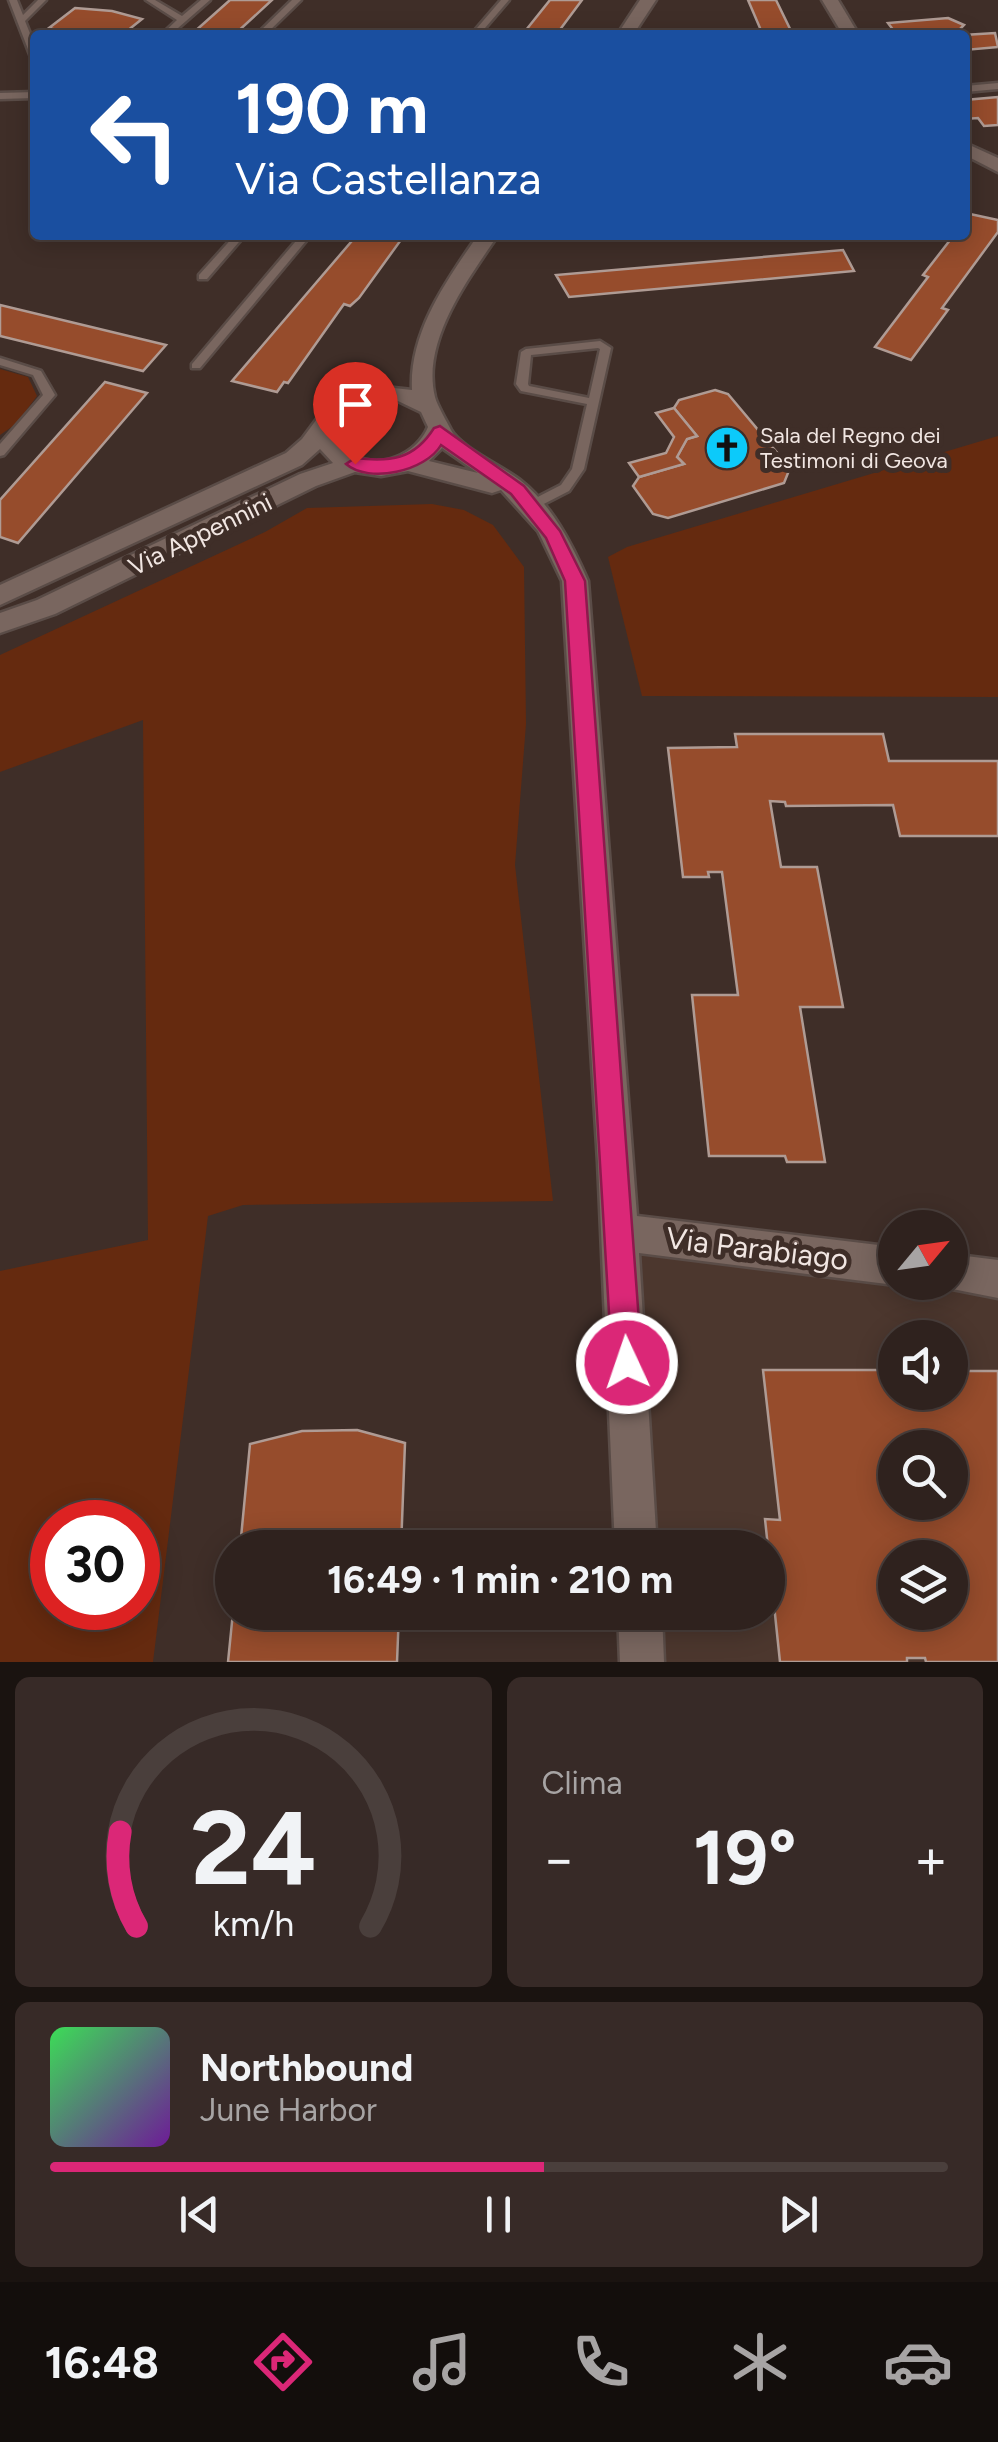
<!DOCTYPE html>
<html lang="it">
<head>
<meta charset="utf-8">
<style>
	body { margin:0; font-family:Figtree,sans-serif; background:#372a27; color:#f1f3f6; height:100vh; display:flex; flex-direction:column; font-size:38px; white-space:nowrap }
	* { box-sizing:border-box; margin:0 }
	p { font-size:32px; color:#a7a4a4 }
	.icon { flex:none; width:55px; height:55px; fill:none; stroke:currentColor; stroke-width:2; stroke-linecap:round; stroke-linejoin:round }
	.map { position:relative; height:1662px; overflow:hidden }
	.drawer { display:flex; flex-direction:column; gap:15px; padding:15px; background:#1a1310; flex:1 }
	.drawer>* { flex:none }
	.banner { position:absolute; left:30px; top:30px; width:940px; height:210px; border-radius:10px; box-shadow:0 5px 25px #0003,0 0 0 2px #4a3f3c; background:#1a4fa0; color:#fff; overflow:hidden }
	.needle { width:65px; rotate:61deg }
	.fabs { position:absolute; left:878px; top:1210px; display:grid; gap:20px }
	.fabs a { display:grid; place-items:center; width:90px; height:90px; border-radius:50%; background:#2f221e; box-shadow:0 5px 25px #0003,0 0 0 2px #4a3f3c; font-size:50px }
	.speed { position:absolute; left:30px; top:1500px; display:flex; gap:20px; font-size:50px; font-weight:700; text-align:center }
	.speed>* { display:grid; place-content:center; width:130px; height:130px; border-radius:50%; background:#2f221e; box-shadow:0 5px 25px #0003,0 0 0 2px #4a3f3c; line-height:1 }
	.speed .limit { border:15px solid #d22; background:#fff; color:#111 }
	.pin { position:absolute; display:grid; place-items:center; width:85px; height:85px; color:#fff; margin:-102px -42px; border-radius:50% 50% 50% 0; rotate:-45deg; box-shadow:0 0 10px #0007 }
	.pin .icon { rotate:45deg }
	.me { position:absolute; width:110px; margin:-55px; rotate:357deg; stroke-linejoin:round; filter:drop-shadow(0 0 8px #0008) }
	.turn { display:flex; align-items:center; gap:35px; height:210px; padding:0 40px; font-size:45px }
	.turn .icon { width:130px; height:130px; stroke-width:2.5 }
	.turn b { display:block; font-size:70px; line-height:85px }
	.big { font-size:75px; font-weight:700; line-height:1.1 }
	.drawer .widget { flex:1; display:flex; flex-direction:column; justify-content:center; gap:15px; min-width:0; padding:0 35px; border-radius:15px; background:#372a27 }
	.drawer .dial { align-items:center; gap:0 }
	.dial svg { height:260px; overflow:visible; fill:none; stroke:#4a3f3c; stroke-width:7; stroke-linecap:round; text-anchor:middle }
	.dial text { fill:#f1f3f6; stroke:none }
	.song { display:flex; align-items:center; gap:30px }
	.cover { width:120px; height:120px; border-radius:15px; background:linear-gradient(135deg,hsl(130 70% 55%),hsl(280 70% 35%)) }
	.played { height:10px; border-radius:5px; background:linear-gradient(90deg,#db2777 55%,#4a3f3c 55%) }
	.keys { display:flex; justify-content:space-around; direction:ltr }
	.heat { display:flex; justify-content:space-between; align-items:center; font-size:55px; direction:ltr }
	.drawer .tiles { flex:1; display:grid; gap:15px; grid-template-columns:1fr 1fr }
	.widget:last-child { grid-column:span 2 }
	.trip { position:absolute; left:215px; top:1530px; width:570px; height:100px; border-radius:50px; background:#2f221e; box-shadow:0 5px 25px #0003,0 0 0 2px #4a3f3c; font-weight:700; line-height:100px; text-align:center }
	.tabs { display:flex; height:160px; justify-content:space-around; align-items:center; background:#130e0c; color:#a7a4a4 }
	.tabs .icon { width:70px; height:70px }
	.tabs .on { color:#db2777 }
	.tabs b { font-size:45px; color:#f1f3f6 }
	.map>svg:first-child { display:block }
	.built { fill:#4c372e; fill-rule:evenodd }
	.green { fill:#652a0f; fill-rule:evenodd }
	.building { fill:#964c2c; stroke:#af9b94; stroke-width:2.5; fill-rule:evenodd }
	.lines { fill:none; stroke-linecap:round; stroke-linejoin:round }
	.lane-casing { stroke:#5a4c47; stroke-width:5 }
	.street-casing { stroke:#5a4c47; stroke-width:5 }
	.lane { fill:#79665f; fill-rule:evenodd }
	.street { fill:#79665f; fill-rule:evenodd }
	.route { fill:#db2777; stroke:#8e194d; stroke-width:2.5 }
	.labels { text-anchor:middle; stroke-width:10; stroke-linejoin:round; paint-order:stroke }
	.far-poi-label { font-size:22px; fill:#f1e6e2; stroke:#3f2e28; text-anchor:start }
	.street-label { font-size:25px; fill:#f1e6e2; stroke:#3f2e28 }
	.near-street-label { font-size:30px; fill:#f1e6e2; stroke:#3f2e28 }
</style>
</head>
<body>
<div class="map">
<svg width="998" height="1662" viewBox="0 0 998 1662">
	<rect width="100%" height="100%" fill="#3f2e28"/>
	<!-- built -->
	<path class="built" d="M634 1216 895 1282H950L998 1262V1662H658L656 1613 768 1612V1548L652 1547ZM895 1338H950V1392H895ZM895 1448H950V1502H895ZM895 1558H950V1612H895Z"/>
	<!-- green -->
	<g class="green">
		<polygon points="0,369 28,377 37,396 16,424 0,435"/>
		<polygon points="998,436 998,697 642,696 608,557 627,547"/>
		<path d="M432 504 464 510 493 525 524 567 526 724 515 865 553 1201 243 1205 208 1216 153 1662H0V1271L148 1240 143 720 0 772V655L265 532 307 508ZM138 1522V1608H52V1522Z"/>
	</g>
	<!-- building -->
	<g class="building">
		<polygon points="230,0 272,0 234,35 193,33"/>
		<polygon points="550,0 582,0 556,35 516,35 522,35"/>
		<polygon points="748,0 776,0 793,35 763,35"/>
		<polygon points="75,8 112,11 142,19 122,35 76,35 49,28"/>
		<polygon points="948,18 964,25 959,30 962,33 897,35 888,23"/>
		<polygon points="995,33 998,47 965,50 964,35"/>
		<polygon points="998,97 998,125 984,126 978,118 965,119 965,100"/>
		<polygon points="970,214 998,220 998,232 942,308 948,310 911,360 875,347 928,277 923,275 954,235 965,235 965,220"/>
		<polygon points="357,235 411,235 403,237 359,298 350,306 344,304 288,383 284,382 277,392 232,381"/>
		<polygon points="843,250 854,271 569,297 556,275"/>
		<polygon points="0,305 166,345 143,371 0,336"/>
		<polygon points="105,382 147,393 18,543 0,537 0,500"/>
		<polygon points="715,390 728,394 790,468 784,483 668,518 653,514 633,486 639,477 684,464 677,457 687,439 697,436 674,408 679,400"/>
		<polygon points="674,408 697,436 687,439 677,457 684,464 639,477 629,463 666,453 674,437 656,413"/>
		<polygon points="735,734 883,734 889,761 998,761 998,836 900,836 893,805 786,806 785,802 770,801 781,867 817,867 843,1007 800,1007 825,1162 787,1162 785,1156 709,1156 692,995 738,995 722,872 708,872 709,877 683,877 668,748 737,747"/>
		<path d="M763 1370H895V1392H950V1371H998V1662H926L925 1658H907V1662H780L765 1519 780 1520ZM895 1448H950V1502H895ZM895 1558H950V1612H895Z"/>
		<polygon points="357,1430 405,1443 401,1548 240,1548 250,1444 302,1431"/>
		<polygon points="233,1612 399,1612 397,1662 228,1662"/>
	</g>
	<g class="lines">
		<!-- lane casing -->
		<g class="lane-casing">
			<g id="lane">
				<polygon points="9,0 17,0 23,15 38,0 46,0 25,21 35,46 35,60 31,57"/>
				<polygon points="146,0 155,0 182,16 201,0 210,0 170,35 161,35 177,20"/>
				<polygon points="292,0 301,0 265,35 256,35"/>
				<polygon points="501,0 509,0 479,35 471,35"/>
				<polygon points="998,83 998,89 965,92 965,86"/>
				<polygon points="35,92 35,98 0,99 0,93"/>
				<polygon points="235,235 245,235 207,279 199,279 199,275"/>
				<polygon points="301,235 311,235 200,368 192,368 192,364"/>
				<path d="M600 341 611 348 584 469 569 491 534 509H526V503L561 485 572 469 587 404 521 391 516 384 521 352 526 349ZM598 348 600 349 589 398 529 386 528 384 531 355Z"/>
				<polygon points="0,358 41,371 55,395 4,455 0,456 0,444 43,395 33,375 0,365"/>
			</g>
		</g>
		<!-- street casing -->
		<g class="street-casing">
			<g id="street">
				<polygon points="640,0 656,0 633,35 617,35"/>
				<polygon points="822,0 838,0 859,35 843,35"/>
				<polygon points="965,143 998,158 998,172 965,155"/>
				<path d="M478 235H498C469 278 421 341 435 397 437 405 447 422 451 430 460 447 503 467 520 480 552 505 572 544 588 581L637 1216 895 1247V1282H900L895 1285 639 1253 657 1548H615L598 1162 562 581 538 531 501 490 492 493 408 471 381 476 355 472 316 486 55 614 0 633V613L37 600 300 474 333 463 320 449 302 465 0 605V585L286 453 302 439 328 404 346 393 376 386 412 390C409 332 447 280 478 235ZM398 401 421 412 428 427C417 454 380 471 352 454 342 448 339 437 335 427 351 404 370 399 398 401ZM442 448 478 473 429 461Z"/>
				<polygon points="950,1254 998,1260 998,1298 937,1286 935,1282 950,1282"/>
				<polygon points="618,1612 662,1612 664,1662 620,1662"/>
			</g>
		</g>
		<!-- lane -->
		<use href="#lane" class="lane"/>
		<!-- street -->
		<use href="#street" class="street"/>
	</g>
	<!-- route -->
	<path class="route" d="M440 426 524 486 560 531 585 581 642 1363 637 1373 627 1378 616 1373 612 1363 565 581 546 538 511 494 441 445C426 471 369 484 346 464L355 458C390 462 414 460 434 428Z"/>
	<!-- icons -->
	<defs>
		<g id="church-disc" transform="scale(2.25)"><circle r="9.5" fill="#0ccafa" stroke="#3f2e28"/><path d="M-1.2-6h2.4v3.5h3.3v2.4h-3.3V6h-2.4V-.1h-3.3v-2.4h3.3Z" fill="#111"/></g>
	</defs>
	<g fill-rule="evenodd">
		<use href="#church-disc" x="727" y="448"/>
	</g>
	<g class="labels">
		<!-- far-poi labels -->
		<g class="far-poi-label">
			<text x="760" y="443">Sala del Regno dei<tspan x="760" dy="25">Testimoni di Geova</tspan></text>
		</g>
		<!-- street labels -->
		<g class="street-label">
			<text transform="translate(200 534) rotate(-26)" y="9">Via Appennini</text>
		</g>
		<!-- near-street labels -->
		<g class="near-street-label">
			<text transform="translate(757 1249) rotate(7)" y="10">Via Parabiago</text>
		</g>
	</g>
</svg>
<div class="fabs">
<a><svg class="needle" viewBox="-14 -14 28 28"><path d="M0-13l5 13h-10z" fill="#e53935"/><path d="M0 13l5-13h-10z" fill="#a7a4a4"/></svg></a>
<a><svg class="icon" aria-label="sound" viewBox="0 0 24 24"><path d="M4 9h4l5-4v14l-5-4H4zM17 9q2 3 0 6"/></svg></a>
<a><svg class="icon" aria-label="search" viewBox="0 0 24 24"><circle cx="10" cy="10" r="6"/><path d="M15 15l6 6"/></svg></a>
<a><svg class="icon" aria-label="layers" viewBox="0 0 24 24"><path d="M12 4l9 5-9 5-9-5zM3 14l9 5 9-5"/></svg></a>
</div>
<div class="speed"><div class="limit">30</div></div>
<div class="pin" style="left:355px;top:464px;background:#d93025"><svg class="icon" aria-label="arrive" viewBox="0 0 24 24"><path d="M6 21V4h12l-3 4 3 4H6"/></svg></div>
<svg class="me" style="left:627px;top:1363px" viewBox="-20 -20 40 40"><circle r="17" fill="#db2777" stroke="#fff" stroke-width="3"/><path d="M0-11L8 9 0 5-8 9z" fill="#fff"/></svg>
<div class="trip">16:49 · 1 min · 210 m</div>
<div class="banner">
<div class="turn"><svg class="icon" aria-label="left" viewBox="0 0 24 24"><path d="M17 20v-9H6M10 6l-5 5 5 5"/></svg><div><b>190 m</b>Via Castellanza</div></div>
</div>
</div>
<section class="drawer">
<div class="tiles">
<div class="widget dial"><svg viewBox="0 0 100 80">
<path d="M14 69A42 42 0 1 1 86 69"/>
<path d="M14 69A42 42 0 0 1 9 40" stroke="#db2777"/>
<text x="50" y="56" font-size="32" font-weight="700">24</text>
<text x="50" y="72" font-size="11">km/h</text>
</svg></div>
<div class="widget"><p>Clima</p>
<div class="heat"><a>−</a><b class="big">19°</b><a>+</a></div>
</div>
<div class="widget">
<div class="song"><i class="cover"></i><div><b>Northbound</b><p>June Harbor</p></div></div>
<div class="played"></div>
<div class="keys"><svg class="icon" aria-label="previous" viewBox="0 0 24 24"><path d="M18 5L8 12l10 7zM5 5v14"/></svg><svg class="icon" aria-label="pause" viewBox="0 0 24 24"><path d="M8 5v14M16 5v14"/></svg><svg class="icon" aria-label="next" viewBox="0 0 24 24"><path d="M6 5l10 7-10 7zM19 5v14"/></svg></div>
</div>
</div>
</section>
<nav class="tabs">
<b>16:48</b>
<svg class="icon on" aria-label="directions" viewBox="0 0 24 24"><path d="M12 3l9 9-9 9-9-9zM9 14v-3h6M13 9l2 2-2 2"/></svg>
<svg class="icon" aria-label="music" viewBox="0 0 24 24"><path d="M9 18V5l10-2v13"/><circle cx="6" cy="18" r="3"/><circle cx="16" cy="16" r="3"/></svg>
<svg class="icon" aria-label="phone" viewBox="0 0 24 24"><path d="M5 4h4l2 5-3 2q2 4 5 5l2-3 5 2v4C11 20 4 13 5 4z"/></svg>
<svg class="icon" aria-label="climate" viewBox="0 0 24 24"><path d="M12 3v18M4 7l16 10M4 17L20 7"/></svg>
<svg class="icon" aria-label="car" viewBox="0 0 24 24"><path d="M5 17H2v-5l4-1 3-4h7l3 4 3 1v5h-3M9 17h6M6 11h13"/><circle cx="7" cy="17" r="2"/><circle cx="17" cy="17" r="2"/></svg>
</nav>
</body>
</html>
